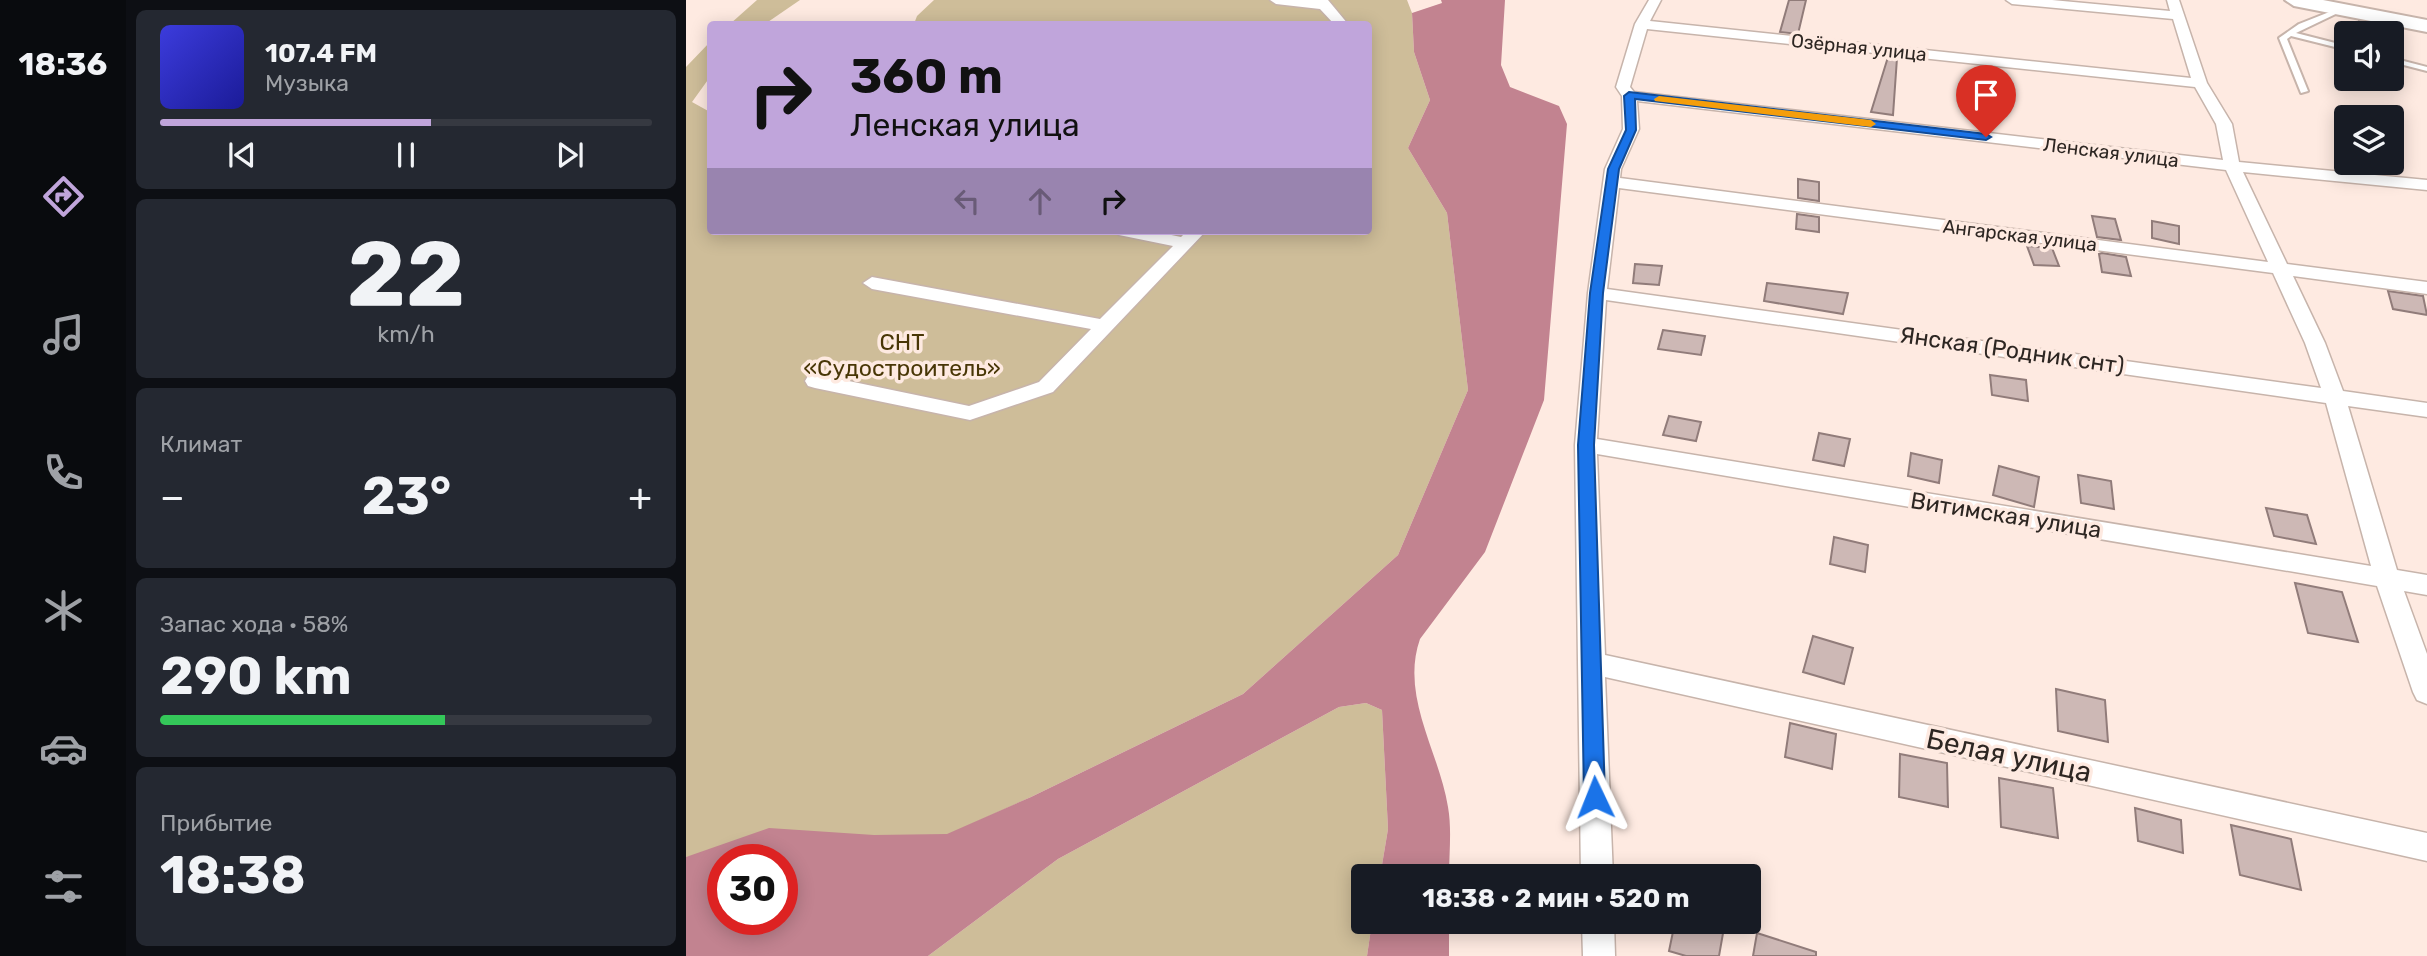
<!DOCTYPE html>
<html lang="ru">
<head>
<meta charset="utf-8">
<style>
	body { margin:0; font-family:Rubik,sans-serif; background:#242831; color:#f1f3f6; height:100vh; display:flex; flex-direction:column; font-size:26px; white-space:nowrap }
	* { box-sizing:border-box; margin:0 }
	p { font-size:23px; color:#9ea1a6 }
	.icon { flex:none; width:38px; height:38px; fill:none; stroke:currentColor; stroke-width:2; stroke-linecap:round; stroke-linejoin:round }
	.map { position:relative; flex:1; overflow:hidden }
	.sheet { display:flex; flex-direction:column; gap:10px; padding:10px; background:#0d0f14; width:560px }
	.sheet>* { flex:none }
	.top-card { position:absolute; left:21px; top:21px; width:665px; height:214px; border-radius:7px; box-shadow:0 4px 18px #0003; background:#c0a5db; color:#111; overflow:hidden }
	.tools { position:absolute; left:1648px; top:21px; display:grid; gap:14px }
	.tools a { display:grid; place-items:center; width:70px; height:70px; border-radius:7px; background:#171b24; box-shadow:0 4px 18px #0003; font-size:35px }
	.speed { position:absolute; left:21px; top:844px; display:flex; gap:14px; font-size:35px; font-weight:700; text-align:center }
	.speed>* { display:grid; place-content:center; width:91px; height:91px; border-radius:50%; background:#171b24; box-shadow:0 4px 18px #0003; line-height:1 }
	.speed .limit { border:10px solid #d22; background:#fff; color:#111 }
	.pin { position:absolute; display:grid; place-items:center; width:60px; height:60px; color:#fff; margin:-72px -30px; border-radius:50% 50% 50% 0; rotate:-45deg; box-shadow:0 0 7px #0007 }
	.pin .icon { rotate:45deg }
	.me { position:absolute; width:77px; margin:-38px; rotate:358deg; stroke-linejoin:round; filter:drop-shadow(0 0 5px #0008) }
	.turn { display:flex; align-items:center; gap:24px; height:147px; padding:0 28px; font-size:32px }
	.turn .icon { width:91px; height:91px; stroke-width:2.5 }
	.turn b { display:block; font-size:49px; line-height:60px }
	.lanes { display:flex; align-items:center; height:66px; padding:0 28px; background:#0003; justify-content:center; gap:35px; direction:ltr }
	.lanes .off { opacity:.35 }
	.big { font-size:52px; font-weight:700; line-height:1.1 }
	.sheet .card { flex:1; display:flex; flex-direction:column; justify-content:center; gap:10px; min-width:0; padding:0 24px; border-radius:10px; background:#242831 }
	.sheet .dial { align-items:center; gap:0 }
	.dial b { font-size:91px; line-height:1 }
	.song { display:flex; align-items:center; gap:21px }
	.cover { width:84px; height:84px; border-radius:10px; background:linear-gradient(135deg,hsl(240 70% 55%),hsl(240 70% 35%)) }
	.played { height:7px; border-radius:4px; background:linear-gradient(90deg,#c0a5db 55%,#363941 55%) }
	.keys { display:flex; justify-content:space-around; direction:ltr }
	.heat { display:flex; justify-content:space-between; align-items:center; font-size:38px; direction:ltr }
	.charge { height:10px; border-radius:5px; background:linear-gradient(90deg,#34c759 58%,#363941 0) }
	.trip { position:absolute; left:665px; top:864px; width:410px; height:70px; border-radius:7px; background:#171b24; box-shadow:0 4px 18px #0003; font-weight:700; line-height:70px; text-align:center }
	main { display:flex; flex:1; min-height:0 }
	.tab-bar { display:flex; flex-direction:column; width:126px; justify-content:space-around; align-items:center; background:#090b0e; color:#9ea1a6 }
	.tab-bar .icon { width:49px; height:49px }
	.tab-bar .active { color:#c0a5db }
	.tab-bar b { font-size:32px; color:#f1f3f6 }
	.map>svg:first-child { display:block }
	.green { fill:#cebd99 }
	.water { fill:#c28390; fill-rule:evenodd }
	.building { fill:#cdb8b5; stroke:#917c7a; stroke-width:2 }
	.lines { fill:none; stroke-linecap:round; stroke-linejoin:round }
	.lane-casing { stroke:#c7b4ab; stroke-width:4 }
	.street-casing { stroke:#c7b4ab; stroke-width:3 }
	.secondary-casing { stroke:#c7b4ab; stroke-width:4 }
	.lane { fill:#fff; fill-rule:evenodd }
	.street { fill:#fff; fill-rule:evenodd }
	.secondary { fill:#fff; fill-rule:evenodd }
	.route { fill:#1a73e8; stroke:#114b97; stroke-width:2 }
	.slow { fill:#f59e0b }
	.labels { text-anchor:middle; stroke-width:7; stroke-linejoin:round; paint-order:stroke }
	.far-street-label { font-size:19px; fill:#2d2622; stroke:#feeae1 }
	.park-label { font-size:23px; fill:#483606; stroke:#feeae1 }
	.street-label { font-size:23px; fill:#2d2622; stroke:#feeae1 }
	.near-street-label { font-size:28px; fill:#2d2622; stroke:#feeae1 }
</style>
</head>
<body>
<main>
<nav class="tab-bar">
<b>18:36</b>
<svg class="icon active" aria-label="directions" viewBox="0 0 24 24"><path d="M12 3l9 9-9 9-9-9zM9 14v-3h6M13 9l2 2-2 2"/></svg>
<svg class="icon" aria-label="music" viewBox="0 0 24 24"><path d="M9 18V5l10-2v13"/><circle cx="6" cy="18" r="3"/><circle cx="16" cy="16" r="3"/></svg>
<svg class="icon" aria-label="phone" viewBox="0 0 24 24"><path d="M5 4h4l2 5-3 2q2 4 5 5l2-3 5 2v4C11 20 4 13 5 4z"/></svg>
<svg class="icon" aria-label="climate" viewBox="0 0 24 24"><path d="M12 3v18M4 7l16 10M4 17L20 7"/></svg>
<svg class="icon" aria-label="car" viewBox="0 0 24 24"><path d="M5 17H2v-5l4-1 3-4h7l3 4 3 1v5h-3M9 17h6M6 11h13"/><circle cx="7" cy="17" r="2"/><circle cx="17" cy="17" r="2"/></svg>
<svg class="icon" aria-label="filters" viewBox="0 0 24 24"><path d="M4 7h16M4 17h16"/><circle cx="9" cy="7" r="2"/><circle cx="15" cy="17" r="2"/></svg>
</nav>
<section class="sheet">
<div class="card">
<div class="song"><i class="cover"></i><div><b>107.4 FM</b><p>Музыка</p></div></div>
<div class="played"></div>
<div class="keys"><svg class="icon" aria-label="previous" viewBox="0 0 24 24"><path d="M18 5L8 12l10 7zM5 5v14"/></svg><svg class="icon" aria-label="pause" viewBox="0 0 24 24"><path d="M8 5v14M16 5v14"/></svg><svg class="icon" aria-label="next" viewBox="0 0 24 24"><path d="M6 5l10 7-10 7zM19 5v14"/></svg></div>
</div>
<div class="card dial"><b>22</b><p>km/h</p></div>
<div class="card"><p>Климат</p>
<div class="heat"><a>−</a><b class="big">23°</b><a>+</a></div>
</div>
<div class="card"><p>Запас хода · 58%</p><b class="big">290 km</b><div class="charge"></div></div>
<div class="card"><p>Прибытие</p><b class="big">18:38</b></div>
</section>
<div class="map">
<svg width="1741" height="956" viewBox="0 0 1741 956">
	<rect width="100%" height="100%" fill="#feeae1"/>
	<!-- green -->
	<g class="green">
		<polygon points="71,0 114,0 79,24 44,24"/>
		<polygon points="248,0 721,0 726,13 728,52 744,100 722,148 761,213 782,390 712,555 557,694 345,797 261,835 188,835 0,857 0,67 24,42 24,77 6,102 24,112 21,185 24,184 24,231 682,231 682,24 228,24 231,16"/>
		<polygon points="680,703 696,710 702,829 694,877 677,877 677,922 686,922 681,956 242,956 372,859 653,707"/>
	</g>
	<!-- water -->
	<g class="water">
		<path d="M755 0H819L815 65 824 87 873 106 881 124 858 400 799 552 734 639C714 696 753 751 762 807 766 829 763 854 763 877H694L702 829 696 710 680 703 653 707 372 859 242 956H0V857L83 828 188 835 261 834 345 797 557 694 712 555 782 390 761 213 722 148 744 100 728 52 726 13 756 3ZM37 859H96V919H37Z"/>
		<polygon points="686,922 763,922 763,956 681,956"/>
	</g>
	<!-- building -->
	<g class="building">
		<polygon points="1103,0 1120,0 1112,34 1094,32"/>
		<polygon points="1673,21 1698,26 1703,33 1668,29"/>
		<polygon points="1202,57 1211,58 1207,115 1185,112"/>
		<polygon points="1112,179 1133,182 1133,201 1112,198"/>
		<polygon points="1111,214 1133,217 1133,232 1110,229"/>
		<polygon points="1406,216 1429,219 1435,240 1411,237"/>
		<polygon points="1466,221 1493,226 1493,244 1466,238"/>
		<polygon points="1341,246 1366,248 1373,266 1348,265"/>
		<polygon points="1416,253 1440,257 1445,276 1416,272 1413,254"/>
		<polygon points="949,264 976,266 973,285 947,283"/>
		<polygon points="1081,283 1162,293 1157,314 1078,301"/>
		<polygon points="1702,291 1737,296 1741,315 1707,309"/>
		<polygon points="977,330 1019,336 1015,355 972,349"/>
		<polygon points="1304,375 1340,380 1342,401 1306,395"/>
		<polygon points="983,416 1015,422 1010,441 977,435"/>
		<polygon points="1133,433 1164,439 1158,466 1127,460"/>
		<polygon points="1225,453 1256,460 1253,483 1222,476"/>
		<polygon points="1313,466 1353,477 1348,507 1307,495"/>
		<polygon points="1392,475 1425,481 1428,509 1395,503"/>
		<polygon points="1580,508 1621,515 1630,544 1588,536"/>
		<polygon points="1148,537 1182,545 1179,572 1144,564"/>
		<polygon points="1609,583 1656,592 1672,642 1622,633"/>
		<polygon points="1127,636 1167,648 1158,684 1117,672"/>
		<polygon points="1370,689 1419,700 1422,742 1372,731"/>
		<polygon points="1104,723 1150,734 1146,769 1099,757"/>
		<polygon points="1214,754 1261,763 1262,807 1213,797"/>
		<polygon points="1313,778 1367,788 1372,838 1315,827"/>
		<polygon points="1449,808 1495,820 1497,853 1452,841"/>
		<polygon points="1545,825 1605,839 1615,890 1554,875"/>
		<polygon points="989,922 1039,922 1033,956 1000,956 983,951"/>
		<polygon points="1071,933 1130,952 1130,956 1067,956"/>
	</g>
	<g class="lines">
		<!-- lane casing -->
		<g class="lane-casing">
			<g id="lane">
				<polygon points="1656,7 1659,9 1658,10 1610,33 1661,46 1661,50 1605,36 1601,39 1622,91 1615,93 1593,38 1613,24"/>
				<polygon points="1706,58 1741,67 1741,71 1706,62"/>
			</g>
		</g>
		<!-- street casing -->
		<g class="street-casing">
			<g id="street">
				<polygon points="584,0 642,0 662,24 648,24 634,9 590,4"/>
				<path d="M963 0H975L964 21 1505 78 1487 19 1326 4 1320 0H1366L1484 11 1481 0H1493L1521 83 1546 124 1553 162 1741 180V190L1557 172 1601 264 1741 282V294L1607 276 1639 343 1657 391 1741 403V417L1662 406 1711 570 1741 575V595L1718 591 1741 654V704L1731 700 1727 692 1691 586 911 454 919 655 1741 833V861L919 677 927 877H895L889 445 902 293 919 169 937 129 936 96 930 87 949 24ZM961 29 1509 87 1530 124 1537 160 948 92 944 87ZM951 101 1540 170 1582 262 934 178 935 169 953 129ZM933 188 1587 273 1619 343 1635 388 921 289ZM920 300 1640 403 1685 566 911 439Z"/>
				<polygon points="430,231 466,231 495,237 501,231 520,231 367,392 284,420 129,388 122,386 119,381 122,376 129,374 283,406 353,382 405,329 186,289 177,283 186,277 414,319 487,246 433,235"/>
				<polygon points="896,922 928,922 929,956 897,956"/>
			</g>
		</g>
		<!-- secondary casing -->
		<g class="secondary-casing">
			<polygon id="secondary" points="1599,0 1637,0 1741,20 1741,32 1608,6"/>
		</g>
		<!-- lane -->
		<use href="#lane" class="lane"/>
		<!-- street -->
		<use href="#street" class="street"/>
		<!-- secondary -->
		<use href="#secondary" class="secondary"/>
	</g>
	<!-- route -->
	<polygon class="route" points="943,92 1300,134 1305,137 1300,140 949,99 950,130 933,169 917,293 908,445 919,797 916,803 909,806 901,803 898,797 892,445 904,293 922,169 940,130 938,96"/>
	<!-- slow -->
	<polygon class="slow" points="973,96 1185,120 1190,124 1185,127 969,101 968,99"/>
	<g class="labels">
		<!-- far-street labels -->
		<g class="far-street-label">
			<text transform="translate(1173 47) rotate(6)" y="7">Озёрная улица</text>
			<text transform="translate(1425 152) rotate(7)" y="7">Ленская улица</text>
			<text transform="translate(1334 235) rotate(7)" y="7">Ангарская улица</text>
		</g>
		<!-- park labels -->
		<g class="park-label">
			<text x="216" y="350">СНТ<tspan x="216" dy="26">«Судостроитель»</tspan></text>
		</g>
		<!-- street labels -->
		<g class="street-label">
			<text transform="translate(1326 350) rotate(8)" y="8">Янская (Родник снт)</text>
			<text transform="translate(1320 515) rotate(9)" y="8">Витимская улица</text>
		</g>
		<!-- near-street labels -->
		<g class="near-street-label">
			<text transform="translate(1323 755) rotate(12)" y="10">Белая улица</text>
		</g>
	</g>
</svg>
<div class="tools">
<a><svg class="icon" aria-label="sound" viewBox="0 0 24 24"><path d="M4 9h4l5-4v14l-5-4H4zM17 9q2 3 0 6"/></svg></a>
<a><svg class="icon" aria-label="layers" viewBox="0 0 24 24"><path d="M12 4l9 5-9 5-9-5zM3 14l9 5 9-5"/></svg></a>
</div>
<div class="speed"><div class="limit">30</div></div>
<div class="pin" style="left:1300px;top:137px;background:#d93025"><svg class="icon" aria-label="arrive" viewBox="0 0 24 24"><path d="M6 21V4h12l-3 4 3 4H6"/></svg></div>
<svg class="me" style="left:909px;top:797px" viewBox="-20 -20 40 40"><path d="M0-17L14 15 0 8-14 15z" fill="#1a73e8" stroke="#fff" stroke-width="4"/></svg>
<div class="trip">18:38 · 2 мин · 520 m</div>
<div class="top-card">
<div class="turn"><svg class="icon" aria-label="right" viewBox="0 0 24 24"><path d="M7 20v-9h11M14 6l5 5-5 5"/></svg><div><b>360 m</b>Ленская улица</div></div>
<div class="lanes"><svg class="icon off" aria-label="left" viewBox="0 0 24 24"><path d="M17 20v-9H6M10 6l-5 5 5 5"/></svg><svg class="icon off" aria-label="ahead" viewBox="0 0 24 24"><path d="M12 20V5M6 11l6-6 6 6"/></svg><svg class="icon" aria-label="right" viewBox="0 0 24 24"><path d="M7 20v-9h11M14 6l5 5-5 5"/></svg></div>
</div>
</div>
</main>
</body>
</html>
